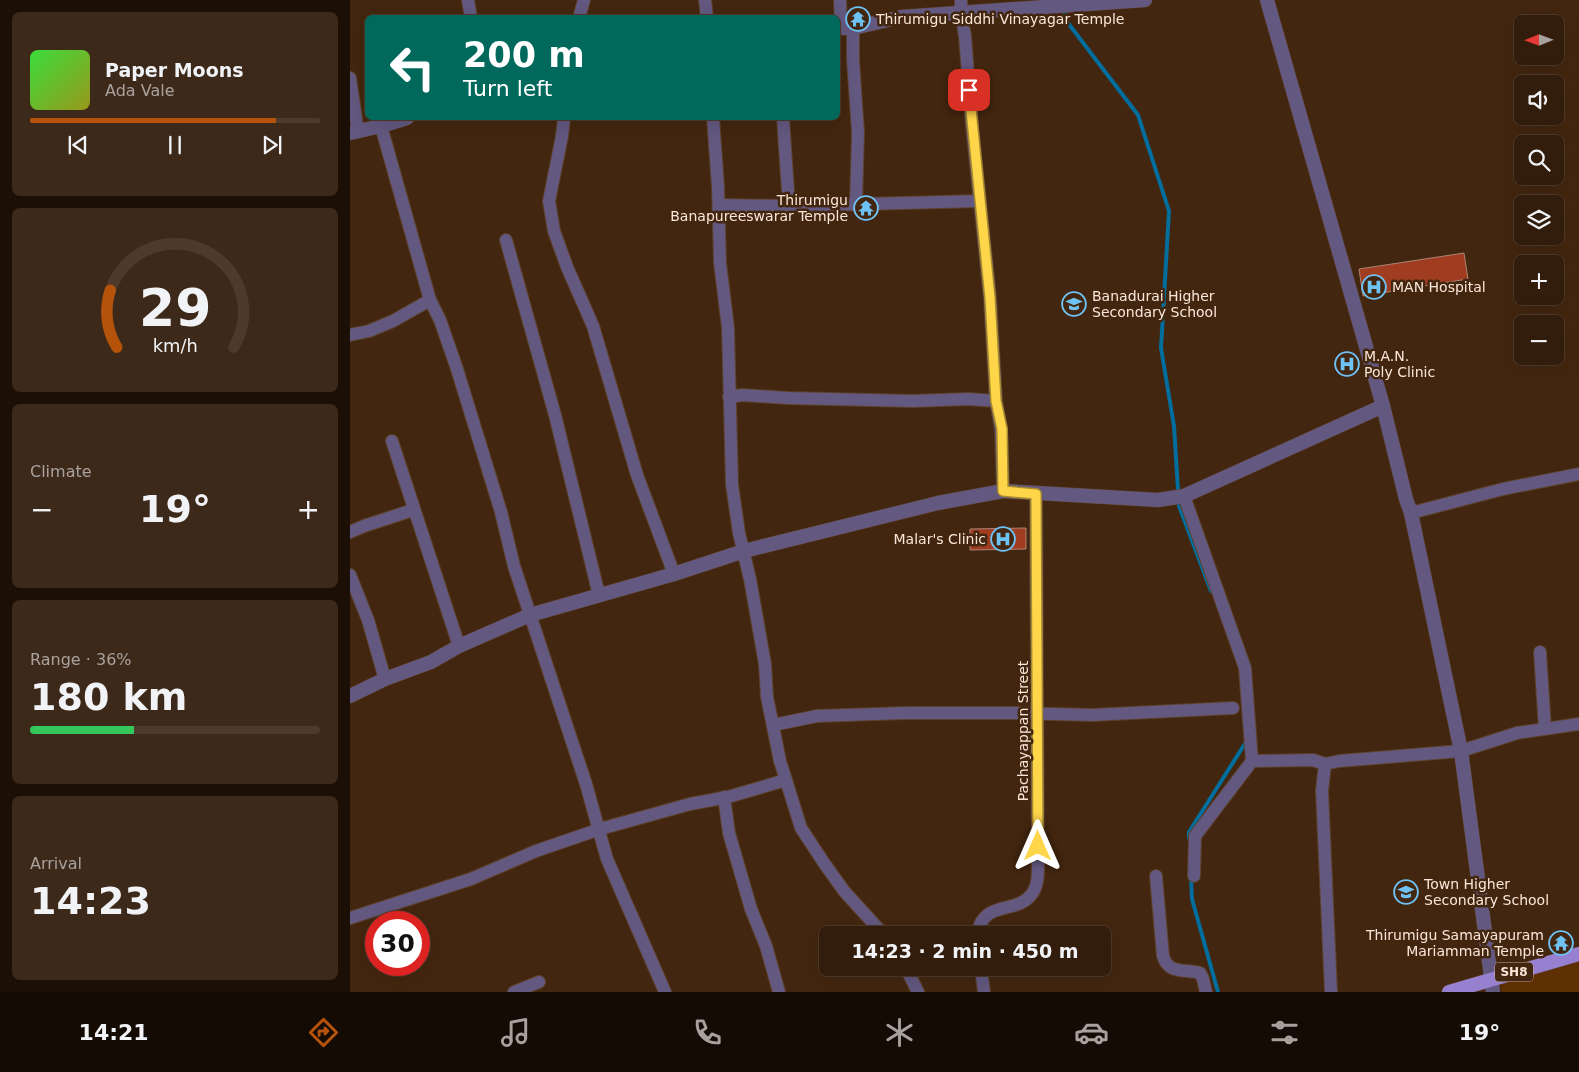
<!DOCTYPE html>
<html lang="en">
<head>
<meta charset="utf-8">
<style>
	body { margin:0; font-family:"DejaVu Sans",sans-serif; background:#3d2919; color:#f1f3f6; height:100vh; display:flex; flex-direction:column; font-size:19px; white-space:nowrap }
	* { box-sizing:border-box; margin:0 }
	p { font-size:16px; color:#a8a19d }
	.icon { flex:none; width:28px; height:28px; fill:none; stroke:currentColor; stroke-width:2; stroke-linecap:round; stroke-linejoin:round }
	.map { position:relative; flex:1; overflow:hidden }
	.details { display:flex; flex-direction:column; gap:12px; padding:12px; background:#1c0f06; width:350px }
	.details>* { flex:none }
	.banner { position:absolute; left:15px; top:15px; width:475px; height:105px; border-radius:8px; box-shadow:0 5px 20px #0002,0 0 0 1px #4d3a2c; background:#00695c; color:#fff; overflow:hidden }
	.needle { width:32px; rotate:269deg }
	.controls { position:absolute; left:1164px; top:15px; display:grid; gap:10px }
	.controls a { display:grid; place-items:center; width:50px; height:50px; border-radius:8px; background:#321c0b; box-shadow:0 5px 20px #0002,0 0 0 1px #4d3a2c; font-size:25px }
	.speed { position:absolute; left:15px; top:911px; display:flex; gap:10px; font-size:25px; font-weight:700; text-align:center }
	.speed>* { display:grid; place-content:center; width:65px; height:65px; border-radius:50%; background:#321c0b; box-shadow:0 5px 20px #0002,0 0 0 1px #4d3a2c; line-height:1 }
	.speed .limit { border:8px solid #d22; background:#fff; color:#111 }
	.pin { position:absolute; display:grid; place-items:center; width:42px; height:42px; color:#fff; margin:-21px; border-radius:10px; box-shadow:0 2px 8px #0006 }
	.me { position:absolute; width:55px; margin:-28px; rotate:0deg; stroke-linejoin:round; filter:drop-shadow(0 0 4px #0008) }
	.turn { display:flex; align-items:center; gap:18px; height:105px; padding:0 15px; font-size:22px }
	.turn .icon { width:65px; height:65px; stroke-width:2.5 }
	.turn b { display:block; font-size:35px; line-height:42px }
	.big { font-size:38px; font-weight:800; line-height:1.1 }
	.details .card { flex:1; display:flex; flex-direction:column; justify-content:center; gap:8px; min-width:0; padding:0 18px; border-radius:8px; background:#3d2919 }
	.details .dial { align-items:center; gap:0 }
	.dial svg { height:130px; overflow:visible; fill:none; stroke:#4d3a2c; stroke-width:7; stroke-linecap:round; text-anchor:middle }
	.dial text { fill:#f1f3f6; stroke:none }
	.song { display:flex; align-items:center; gap:15px }
	.cover { width:60px; height:60px; border-radius:8px; background:linear-gradient(135deg,hsl(120 70% 55%),hsl(60 70% 35%)) }
	.played { height:5px; border-radius:2px; background:linear-gradient(90deg,#b45309 85%,#4d3a2c 85%) }
	.keys { display:flex; justify-content:space-around; direction:ltr }
	.heat { display:flex; justify-content:space-between; align-items:center; font-size:28px; direction:ltr }
	.charge { height:8px; border-radius:4px; background:linear-gradient(90deg,#34c759 36%,#4d3a2c 0) }
	.trip { position:absolute; left:469px; top:926px; width:292px; height:50px; border-radius:8px; background:#321c0b; box-shadow:0 5px 20px #0002,0 0 0 1px #4d3a2c; font-weight:800; line-height:50px; text-align:center }
	.tab-bar { display:flex; height:80px; justify-content:space-around; align-items:center; background:#140b04; color:#a8a19d }
	.tab-bar .icon { width:35px; height:35px }
	.tab-bar .on { color:#b45309 }
	.tab-bar b { font-size:22px; color:#f1f3f6 }
	main { display:flex; flex:1; min-height:0 }
	.map>svg:first-child { display:block }
	.green { fill:#5e2f01 }
	.lines { fill:none; stroke-linecap:round; stroke-linejoin:round }
	.stream { stroke:#016e9d; stroke-width:4 }
	.building { fill:#a03d20; stroke:#ae8377 }
	.minor-casing { stroke:#5d412b; stroke-width:14 }
	.tertiary-casing { stroke:#5d412b; stroke-width:15 }
	.primary-casing { stroke:#5d412b; stroke-width:15 }
	.minor { stroke:#63587f; stroke-width:12 }
	.tertiary { stroke:#63587f; stroke-width:14 }
	.primary { stroke:#9880d0; stroke-width:14 }
	.route-casing { stroke:#a68a30; stroke-width:12 }
	.route { stroke:#ffd54a; stroke-width:9 }
	.labels { text-anchor:middle; stroke-width:5; stroke-linejoin:round; paint-order:stroke }
	.shield { fill:#43260f; stroke:#c3ac9c; stroke-width:1 }
	.shield-label { font-size:12px; font-weight:bold; fill:#fae6d9 }
	.poi-label { font-size:14px; fill:#fae6d9; stroke:#43260f; text-anchor:start }
	.street-label { font-size:14px; fill:#fae6d9; stroke:#43260f }
</style>
</head>
<body>
<main>
<section class="details">
<div class="card">
<div class="song"><i class="cover"></i><div><b>Paper Moons</b><p>Ada Vale</p></div></div>
<div class="played"></div>
<div class="keys"><svg class="icon" aria-label="previous" viewBox="0 0 24 24"><path d="M18 5L8 12l10 7zM5 5v14"/></svg><svg class="icon" aria-label="pause" viewBox="0 0 24 24"><path d="M8 5v14M16 5v14"/></svg><svg class="icon" aria-label="next" viewBox="0 0 24 24"><path d="M6 5l10 7-10 7zM19 5v14"/></svg></div>
</div>
<div class="card dial"><svg viewBox="0 0 100 80">
<path d="M14 69A42 42 0 1 1 86 69"/>
<path d="M14 69A42 42 0 0 1 10 34" stroke="#b45309"/>
<text x="50" y="56" font-size="32" font-weight="700">29</text>
<text x="50" y="72" font-size="11">km/h</text>
</svg></div>
<div class="card"><p>Climate</p>
<div class="heat"><a>−</a><b class="big">19°</b><a>+</a></div>
</div>
<div class="card"><p>Range · 36%</p><b class="big">180 km</b><div class="charge"></div></div>
<div class="card"><p>Arrival</p><b class="big">14:23</b></div>
</section>
<div class="map">
<svg width="1229" height="992" viewBox="0 0 1229 992">
	<rect width="100%" height="100%" fill="#43260f"/>
	<!-- green -->
	<polygon class="green" points="1229,960 1229,992 1152,992 1150,983"/>
	<g class="lines">
		<!-- stream -->
		<g class="stream">
			<polyline points="714,9 718,23 788,115 819,211 811,348 824,426 829,506 861,591"/>
			<polyline points="839,838 839,832 896,742"/>
			<polyline points="841,878 842,899 868,992"/>
		</g>
	</g>
	<!-- building -->
	<g class="building">
		<polygon points="1114,253 1118,279 1013,296 1009,269"/>
		<polygon points="1006,356 1008,370 994,372 992,359"/>
		<polygon points="676,528 676,549 620,550 620,529"/>
	</g>
	<g class="lines">
		<!-- minor casing -->
		<g class="minor-casing">
			<g id="minor">
				<polyline points="118,0 121,18"/>
				<polyline points="355,0 357,18"/>
				<polyline points="490,0 491,28"/>
				<polyline points="611,0 611,13 615,36 622,126 640,298 646,401 651,429 653,491"/>
				<polyline points="229,18 234,0"/>
				<polyline points="503,28 503,60 508,133 506,204"/>
				<polyline points="0,78 8,132"/>
				<polyline points="214,118 212,136 199,201 204,231 217,267 243,326 287,475 324,574"/>
				<polyline points="363,118 368,187 370,263 378,328 382,485 389,533 400,579 415,664 417,697 430,761 451,828 474,863 494,891 534,935"/>
				<polyline points="433,118 439,206"/>
				<polyline points="31,126 80,300 90,320 107,369 151,512 164,566 236,784 257,859 315,992"/>
				<polyline points="369,205 439,206 629,201"/>
				<polyline points="156,240 205,415 249,595"/>
				<polyline points="0,335 19,331 43,321 80,300"/>
				<polyline points="379,397 393,395 438,398 563,401 618,399 646,401"/>
				<polyline points="42,441 109,646"/>
				<polyline points="834,496 895,668 902,761 845,836 844,876"/>
				<polyline points="1061,513 1153,489 1229,474"/>
				<polyline points="0,532 14,526 63,510"/>
				<polyline points="0,575 18,620 35,679"/>
				<polyline points="1190,652 1195,729"/>
				<polyline points="423,725 467,716 555,713 664,713 742,715 883,708"/>
				<polyline points="902,761 963,760 975,764"/>
				<polyline points="374,797 379,833 401,909 416,946 429,992"/>
				<path d="M806 876 813 956C818 974 834 969 850 973L853 979 856 992"/>
				<polyline points="0,918 121,879 186,851 250,829 340,804 378,797 436,780"/>
				<path d="M627 935C633 899 665 915 681 895 688 887 688 875 688 865L686 494"/>
				<polyline points="556,968 568,992"/>
				<polyline points="631,968 634,992"/>
				<polyline points="164,992 189,982"/>
				<polyline points="981,992 972,791 975,764 989,761 1111,751 1167,733 1229,724"/>
			</g>
		</g>
		<!-- tertiary casing -->
		<g class="tertiary-casing">
			<g id="tertiary">
				<polyline points="917,0 1033,406 1056,499 1061,513 1111,751 1143,992"/>
				<polyline points="488,28 503,28 551,17 795,0"/>
				<polyline points="0,133 31,126 57,118"/>
				<polyline points="0,696 35,679 81,662 109,646 180,615 324,574 394,551 588,503 653,491 808,500 834,496 1033,406"/>
			</g>
		</g>
		<!-- primary casing -->
		<g class="primary-casing">
			<polyline id="primary" points="1099,992 1229,954"/>
		</g>
		<!-- minor -->
		<use href="#minor" class="minor"/>
		<!-- tertiary -->
		<use href="#tertiary" class="tertiary"/>
		<!-- primary -->
		<use href="#primary" class="primary"/>
	</g>
	<g class="lines">
		<!-- route casing -->
		<g class="route-casing">
			<polyline id="route" points="619,90 640,298 646,401 652,429 653,491 686,494 688,846"/>
		</g>
		<!-- route -->
		<use href="#route" class="route"/>
	</g>
	<!-- icons -->
	<defs>
		<g id="temple-ring" transform="scale(1.25)"><circle r="9.5" fill="#43260f" stroke="#6fc2f4" stroke-width="1.5"/><path d="M0-6L5-2H3V0L6.5 2.5H4V6H1.5V3h-3V6H-4V2.5H-6.5L-3 0V-2H-5Z" fill="#6fc2f4"/></g>
		<g id="hospital-ring" transform="scale(1.25)"><circle r="9.5" fill="#43260f" stroke="#6fc2f4" stroke-width="1.5"/><path d="M-5-5h3v3.5h4V-5h3V5h-3V1.5h-4V5h-3Z" fill="#6fc2f4"/></g>
		<g id="school-ring" transform="scale(1.25)"><circle r="9.5" fill="#43260f" stroke="#6fc2f4" stroke-width="1.5"/><path d="M0-5L7-2L0 1L-7-2ZM-4 1L0 2.5L4 1V4Q0 6-4 4Z" fill="#6fc2f4"/></g>
	</defs>
	<g fill-rule="evenodd">
		<use href="#temple-ring" x="508" y="19"/>
		<use href="#temple-ring" x="516" y="208"/>
		<use href="#hospital-ring" x="1024" y="287"/>
		<use href="#school-ring" x="724" y="304"/>
		<use href="#hospital-ring" x="997" y="364"/>
		<use href="#hospital-ring" x="653" y="539"/>
		<use href="#school-ring" x="1056" y="892"/>
		<use href="#temple-ring" x="1211" y="943"/>
	</g>
	<g class="labels">
		<!-- shield labels -->
		<rect class="shield" x="1145" y="962.5" width="38" height="19" rx="4"/>
		<g class="shield-label">
			<text x="1164" y="976">SH8</text>
		</g>
		<!-- poi labels -->
		<g class="poi-label">
			<text x="526" y="24">Thirumigu Siddhi Vinayagar Temple</text>
			<text x="498" y="205" text-anchor="end">Thirumigu<tspan x="498" dy="16">Banapureeswarar Temple</tspan></text>
			<text x="1042" y="292">MAN Hospital</text>
			<text x="742" y="301">Banadurai Higher<tspan x="742" dy="16">Secondary School</tspan></text>
			<text x="1014" y="361">M.A.N.<tspan x="1014" dy="16">Poly Clinic</tspan></text>
			<text x="636" y="544" text-anchor="end">Malar's Clinic</text>
			<text x="1074" y="889">Town Higher<tspan x="1074" dy="16">Secondary School</tspan></text>
			<text x="1194" y="940" text-anchor="end">Thirumigu Samayapuram<tspan x="1194" dy="16">Mariamman Temple</tspan></text>
		</g>
		<!-- street labels -->
		<g class="street-label">
			<text transform="translate(673 731) rotate(-90)" y="5">Pachayappan Street</text>
		</g>
	</g>
</svg>
<div class="controls">
<a><svg class="needle" viewBox="-14 -14 28 28"><path d="M0-13l5 13h-10z" fill="#e53935"/><path d="M0 13l5-13h-10z" fill="#a8a19d"/></svg></a>
<a><svg class="icon" aria-label="sound" viewBox="0 0 24 24"><path d="M4 9h4l5-4v14l-5-4H4zM17 9q2 3 0 6"/></svg></a>
<a><svg class="icon" aria-label="search" viewBox="0 0 24 24"><circle cx="10" cy="10" r="6"/><path d="M15 15l6 6"/></svg></a>
<a><svg class="icon" aria-label="layers" viewBox="0 0 24 24"><path d="M12 4l9 5-9 5-9-5zM3 14l9 5 9-5"/></svg></a>
<a>+</a>
<a>−</a>
</div>
<div class="speed"><div class="limit">30</div></div>
<div class="pin" style="left:619px;top:90px;background:#d93025"><svg class="icon" aria-label="arrive" viewBox="0 0 24 24"><path d="M6 21V4h12l-3 4 3 4H6"/></svg></div>
<svg class="me" style="left:688px;top:846px" viewBox="-20 -20 40 40"><path d="M0-17L14 15 0 8-14 15z" fill="#ffd54a" stroke="#fff" stroke-width="4"/></svg>
<div class="trip">14:23 · 2 min · 450 m</div>
<div class="banner">
<div class="turn"><svg class="icon" aria-label="left" viewBox="0 0 24 24"><path d="M17 20v-9H6M10 6l-5 5 5 5"/></svg><div><b>200 m</b>Turn left</div></div>
</div>
</div>
</main>
<nav class="tab-bar">
<b>14:21</b>
<svg class="icon on" aria-label="directions" viewBox="0 0 24 24"><path d="M12 3l9 9-9 9-9-9zM9 14v-3h6M13 9l2 2-2 2"/></svg>
<svg class="icon" aria-label="music" viewBox="0 0 24 24"><path d="M9 18V5l10-2v13"/><circle cx="6" cy="18" r="3"/><circle cx="16" cy="16" r="3"/></svg>
<svg class="icon" aria-label="phone" viewBox="0 0 24 24"><path d="M5 4h4l2 5-3 2q2 4 5 5l2-3 5 2v4C11 20 4 13 5 4z"/></svg>
<svg class="icon" aria-label="climate" viewBox="0 0 24 24"><path d="M12 3v18M4 7l16 10M4 17L20 7"/></svg>
<svg class="icon" aria-label="car" viewBox="0 0 24 24"><path d="M5 17H2v-5l4-1 3-4h7l3 4 3 1v5h-3M9 17h6M6 11h13"/><circle cx="7" cy="17" r="2"/><circle cx="17" cy="17" r="2"/></svg>
<svg class="icon" aria-label="filters" viewBox="0 0 24 24"><path d="M4 7h16M4 17h16"/><circle cx="9" cy="7" r="2"/><circle cx="15" cy="17" r="2"/></svg>
<b>19°</b>
</nav>
</body>
</html>
